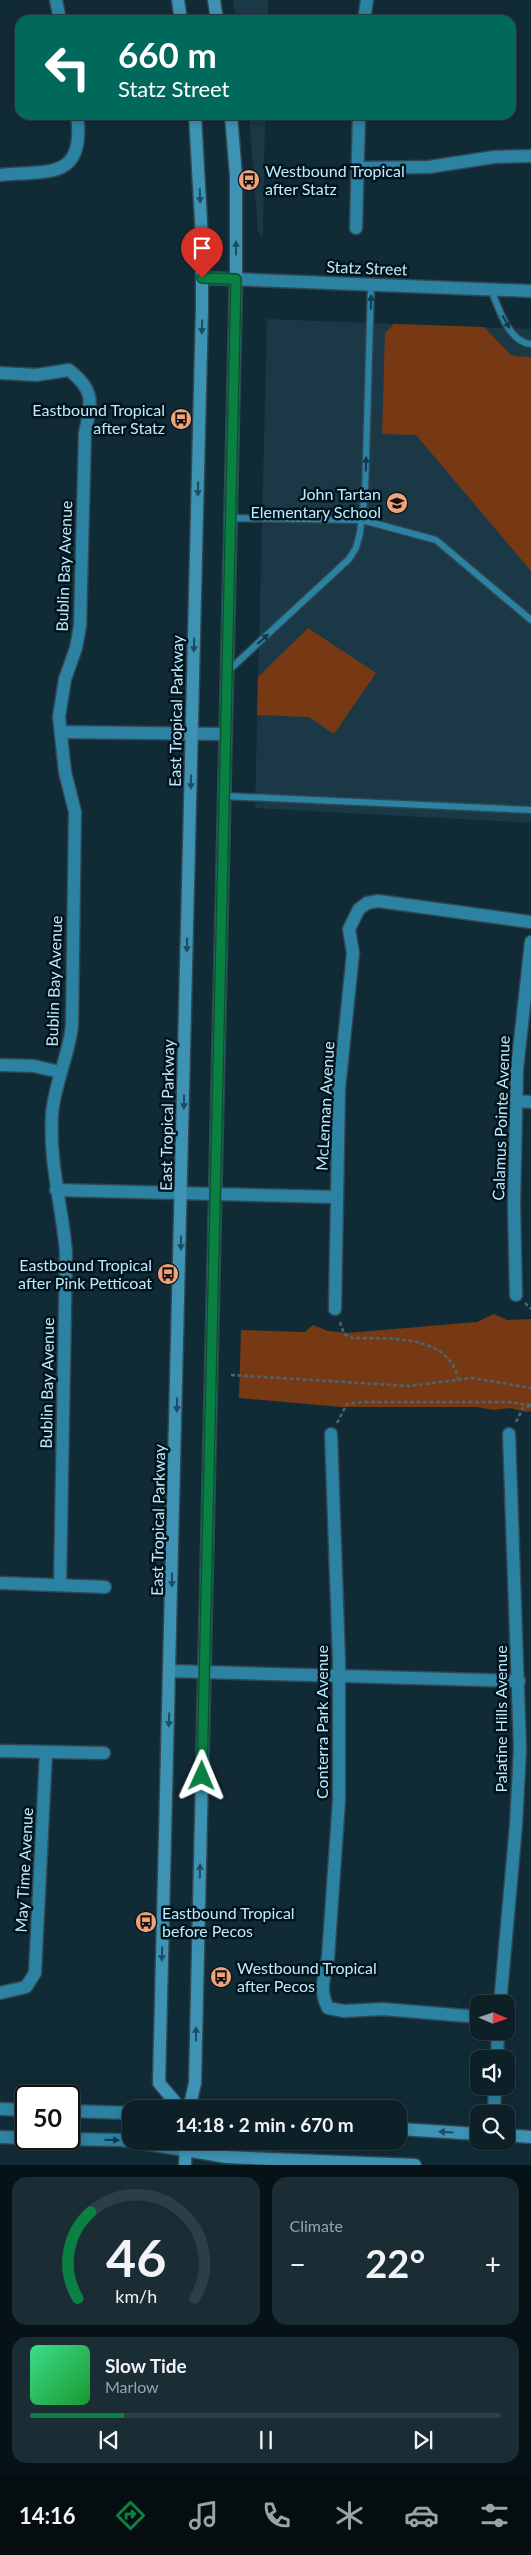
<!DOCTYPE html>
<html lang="en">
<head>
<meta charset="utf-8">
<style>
	body { margin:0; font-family:Lato,sans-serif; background:#1b2d34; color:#f1f3f6; height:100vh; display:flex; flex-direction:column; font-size:19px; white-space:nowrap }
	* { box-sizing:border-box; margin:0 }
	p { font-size:16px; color:#9aa3a8 }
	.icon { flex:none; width:28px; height:28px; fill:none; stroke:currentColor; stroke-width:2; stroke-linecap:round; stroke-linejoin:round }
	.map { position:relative; height:2165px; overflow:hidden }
	.sheet { display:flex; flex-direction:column; gap:12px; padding:12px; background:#071216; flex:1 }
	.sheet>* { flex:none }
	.top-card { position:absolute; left:15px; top:15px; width:501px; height:105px; border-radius:15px; box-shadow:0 2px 8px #0003,0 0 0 1px #2d3e45; background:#00695c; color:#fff; overflow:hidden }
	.needle { width:32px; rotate:92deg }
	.tools { position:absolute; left:470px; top:1995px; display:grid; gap:10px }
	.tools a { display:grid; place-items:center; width:45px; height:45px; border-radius:10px; background:#0d2028; box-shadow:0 2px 8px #0003,0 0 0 1px #2d3e45; font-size:25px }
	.speed { position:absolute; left:15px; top:2085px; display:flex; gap:10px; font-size:25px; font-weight:700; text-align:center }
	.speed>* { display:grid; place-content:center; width:65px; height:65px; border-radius:50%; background:#0d2028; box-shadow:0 2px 8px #0003,0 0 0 1px #2d3e45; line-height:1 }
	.speed .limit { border:2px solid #111; border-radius:8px; background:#fff; color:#111 }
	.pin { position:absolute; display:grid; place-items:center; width:42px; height:42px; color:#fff; margin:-51px -21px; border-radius:50% 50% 50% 0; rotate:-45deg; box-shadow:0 0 5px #0007 }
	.pin .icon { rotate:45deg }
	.me { position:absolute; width:55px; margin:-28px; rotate:1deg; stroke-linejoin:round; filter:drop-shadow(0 0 4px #0008) }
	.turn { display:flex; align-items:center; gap:18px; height:105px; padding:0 20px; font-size:22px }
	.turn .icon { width:65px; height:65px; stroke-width:2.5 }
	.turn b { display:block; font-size:35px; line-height:42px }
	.big { font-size:38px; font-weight:700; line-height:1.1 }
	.sheet .card { flex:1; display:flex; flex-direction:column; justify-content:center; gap:8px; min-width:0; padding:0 18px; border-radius:15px; background:#1b2d34 }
	.sheet .dial { align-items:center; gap:0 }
	.dial svg { height:130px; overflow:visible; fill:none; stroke:#2d3e45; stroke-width:7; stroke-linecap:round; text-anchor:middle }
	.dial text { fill:#f1f3f6; stroke:none }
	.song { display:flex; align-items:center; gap:15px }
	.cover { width:60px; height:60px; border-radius:8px; background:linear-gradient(135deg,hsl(150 70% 55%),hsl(130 70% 35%)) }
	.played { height:5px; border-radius:2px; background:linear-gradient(90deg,#0b8043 20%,#2d3e45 20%) }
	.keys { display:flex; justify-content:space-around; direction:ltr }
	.heat { display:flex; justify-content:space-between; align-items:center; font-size:28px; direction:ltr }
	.sheet .tiles { flex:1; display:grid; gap:12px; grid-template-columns:1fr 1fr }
	.card:last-child { grid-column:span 2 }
	.trip { position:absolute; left:122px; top:2100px; width:285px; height:50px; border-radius:15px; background:#0d2028; box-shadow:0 2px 8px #0003,0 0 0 1px #2d3e45; font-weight:700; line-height:50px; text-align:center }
	.tab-bar { display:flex; height:80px; justify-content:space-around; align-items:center; background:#050d10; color:#9aa3a8 }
	.tab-bar .icon { width:35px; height:35px }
	.tab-bar .current { color:#0b8043 }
	.tab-bar b { font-size:22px; color:#f1f3f6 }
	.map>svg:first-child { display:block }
	.built { fill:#1b3846 }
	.green { fill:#773914 }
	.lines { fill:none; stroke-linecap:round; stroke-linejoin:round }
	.service-casing { stroke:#2f4752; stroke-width:9 }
	.minor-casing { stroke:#2f4752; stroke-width:15 }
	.tertiary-casing { stroke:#2f4752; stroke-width:15 }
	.secondary-casing { stroke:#2f4752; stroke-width:15 }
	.path { stroke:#486673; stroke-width:2.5; stroke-dasharray:4 2.5; stroke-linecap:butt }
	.service { stroke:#2c82a3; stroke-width:6 }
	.minor { stroke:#2c82a3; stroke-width:12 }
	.tertiary { stroke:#2c82a3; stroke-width:12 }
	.secondary { stroke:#3e92b3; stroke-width:12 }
	.oneway { fill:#1c4d60 }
	.oneway2 { fill:#0f3a4c }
	.route-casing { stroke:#07532c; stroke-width:12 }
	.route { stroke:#0b8043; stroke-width:9 }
	.labels { text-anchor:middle; stroke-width:5; stroke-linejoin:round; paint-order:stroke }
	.poi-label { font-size:16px; fill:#c2e9fb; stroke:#00141d; text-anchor:start }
	.street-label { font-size:16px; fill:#c2e9fb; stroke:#00141d }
</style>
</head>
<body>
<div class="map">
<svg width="531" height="2165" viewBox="0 0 531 2165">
	<rect width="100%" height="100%" fill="#112b36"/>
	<!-- built -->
	<g class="built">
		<polygon points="233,0 268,0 268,20 236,20"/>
		<polygon points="249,115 265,115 263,237 258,232"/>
		<polygon points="267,319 531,329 531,823 255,808"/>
	</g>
	<!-- green -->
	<g class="green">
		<polygon points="394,324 484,327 510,354 515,356 531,357 531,571 416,435 382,434 385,333"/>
		<polygon points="308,628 376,673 334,734 309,717 257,715 258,677"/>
		<polygon points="494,1314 507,1320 531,1319 531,1411 526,1412 510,1408 493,1410 477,1407 341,1407 239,1398 241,1330 305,1332 313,1325 328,1331 347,1333 477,1322"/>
	</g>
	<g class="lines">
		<!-- service casing -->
		<g class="service-casing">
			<g id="service">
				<path d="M491 290C499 308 508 342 531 344"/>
				<polyline points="230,518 362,520 436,540 531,620"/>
				<polyline points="228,671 349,559 356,548 360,533 365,493 371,285"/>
				<polyline points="224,796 531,810"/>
			</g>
		</g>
		<!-- minor casing -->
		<g class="minor-casing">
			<g id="minor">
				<polyline points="56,0 60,20"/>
				<polyline points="364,20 367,0"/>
				<polyline points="358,168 429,167 494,157 531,156"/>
				<path d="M0 175C46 170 86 182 77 115"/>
				<polyline points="356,228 359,115"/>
				<path d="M0 373 36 375 69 370C96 391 91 403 85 433L80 626 76 648 65 679 59 717 65 772 75 812 72 1025C69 1056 54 1084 52 1115 49 1162 62 1206 66 1252L60 1585"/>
				<polyline points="61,732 226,734"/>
				<polyline points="0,1065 34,1066 60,1072"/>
				<polyline points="516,1101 531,1102"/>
				<polyline points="56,1190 336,1197"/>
				<polyline points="516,1295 514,1204 517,1069 531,942"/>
				<polyline points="335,1309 339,1089 353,953 349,929 359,909 367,903 378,901 531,922"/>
				<path d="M331 1434 339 1660V1800L328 1958C324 1976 319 1991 328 2008L344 2011 383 2009 479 2017"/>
				<polyline points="0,1583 105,1587"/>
				<polyline points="170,1671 519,1681"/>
				<polyline points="0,1751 104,1753"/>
				<polyline points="0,1993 26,1987 35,1973 46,1752"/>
				<polyline points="500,2004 516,1825 520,1749 509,1434"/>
				<polyline points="497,2059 498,2031"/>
				<polyline points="494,2114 495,2086"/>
			</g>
		</g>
		<!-- tertiary casing -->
		<g class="tertiary-casing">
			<g id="tertiary">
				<polyline points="203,278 531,291"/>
				<polyline points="0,2109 26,2110"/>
				<polyline points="69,2111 131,2113"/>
				<polyline points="0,2137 26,2138"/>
				<polyline points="64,2139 121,2140 185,2150"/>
			</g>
		</g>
		<!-- secondary casing -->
		<g class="secondary-casing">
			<g id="secondary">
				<polyline points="178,0 181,20"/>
				<polyline points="214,0 217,20"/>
				<polyline points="181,2109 159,2083 202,307 202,239 195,115"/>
				<polyline points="189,2109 195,2083 236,279 236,176 231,115"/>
				<polyline points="399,2129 479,2134"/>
				<polyline points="506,2135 531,2137"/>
				<polyline points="185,2150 227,2157 415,2165"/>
				<polyline points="185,2165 186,2141"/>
			</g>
		</g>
		<!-- path -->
		<g class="path">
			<polyline points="525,1303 531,1309"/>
			<path d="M340 1322 344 1334 352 1338C388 1339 448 1333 458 1379"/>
			<polyline points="231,1375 409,1386 472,1378 531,1388"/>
			<polyline points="516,1422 523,1408 531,1406"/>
			<polyline points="337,1423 347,1404 365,1402 507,1402 531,1405"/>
		</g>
		<!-- service -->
		<use href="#service" class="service"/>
		<!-- minor -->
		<use href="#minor" class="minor"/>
		<!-- tertiary -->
		<use href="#tertiary" class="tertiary"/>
		<!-- secondary -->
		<use href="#secondary" class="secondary"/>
	</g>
	<!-- one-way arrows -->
	<defs><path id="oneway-solid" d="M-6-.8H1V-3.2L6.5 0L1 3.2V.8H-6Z" transform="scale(1.25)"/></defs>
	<g class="oneway">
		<use href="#oneway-solid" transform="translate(200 196) rotate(88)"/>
		<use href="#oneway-solid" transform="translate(236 248) rotate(-90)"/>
		<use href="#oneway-solid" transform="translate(202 327) rotate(91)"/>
		<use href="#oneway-solid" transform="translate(198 489) rotate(91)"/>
		<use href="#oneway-solid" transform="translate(194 645) rotate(91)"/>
		<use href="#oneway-solid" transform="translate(191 782) rotate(91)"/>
		<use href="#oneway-solid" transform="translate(187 945) rotate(91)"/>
		<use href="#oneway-solid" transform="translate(184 1102) rotate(91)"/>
		<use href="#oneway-solid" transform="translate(181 1243) rotate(91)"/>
		<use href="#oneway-solid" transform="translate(177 1405) rotate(91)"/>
		<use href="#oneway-solid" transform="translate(172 1580) rotate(91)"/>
		<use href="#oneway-solid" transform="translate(169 1720) rotate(92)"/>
		<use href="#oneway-solid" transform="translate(200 1871) rotate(-89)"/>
		<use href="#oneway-solid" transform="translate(162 1954) rotate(91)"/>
		<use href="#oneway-solid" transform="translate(196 2034) rotate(-89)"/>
		<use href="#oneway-solid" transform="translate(446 2132) rotate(-176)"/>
	</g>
	<g class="oneway2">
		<use href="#oneway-solid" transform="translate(371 302) rotate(-88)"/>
		<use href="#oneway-solid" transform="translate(506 322) rotate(61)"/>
		<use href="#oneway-solid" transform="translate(366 464) rotate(-88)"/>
		<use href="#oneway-solid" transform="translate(263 639) rotate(-42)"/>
		<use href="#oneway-solid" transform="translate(112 2140) rotate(1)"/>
	</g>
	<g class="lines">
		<!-- route casing -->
		<g class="route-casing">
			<polyline id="route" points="202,1776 236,279 202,278"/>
		</g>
		<!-- route -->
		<use href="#route" class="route"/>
	</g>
	<!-- icons -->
	<defs>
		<g id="bus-disc" transform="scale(1.125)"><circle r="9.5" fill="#f0a27a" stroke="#00141d"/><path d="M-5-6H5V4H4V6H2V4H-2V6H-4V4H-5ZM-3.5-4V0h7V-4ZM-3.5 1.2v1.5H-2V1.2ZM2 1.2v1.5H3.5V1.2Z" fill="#111"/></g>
		<g id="school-disc" transform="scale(1.125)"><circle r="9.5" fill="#f0a27a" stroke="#00141d"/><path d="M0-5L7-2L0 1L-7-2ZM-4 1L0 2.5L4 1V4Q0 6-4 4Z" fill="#111"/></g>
	</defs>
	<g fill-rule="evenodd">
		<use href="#bus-disc" x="249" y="180"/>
		<use href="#bus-disc" x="181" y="419"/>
		<use href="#school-disc" x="397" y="503"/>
		<use href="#bus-disc" x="168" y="1274"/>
		<use href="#bus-disc" x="146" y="1922"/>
		<use href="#bus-disc" x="221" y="1977"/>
	</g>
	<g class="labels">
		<!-- poi labels -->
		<g class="poi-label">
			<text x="265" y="177">Westbound Tropical<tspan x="265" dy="18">after Statz</tspan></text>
			<text x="165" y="416" text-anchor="end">Eastbound Tropical<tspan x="165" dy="18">after Statz</tspan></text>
			<text x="381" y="500" text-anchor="end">John Tartan<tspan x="381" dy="18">Elementary School</tspan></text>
			<text x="152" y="1271" text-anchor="end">Eastbound Tropical<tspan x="152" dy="18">after Pink Petticoat</tspan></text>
			<text x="162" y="1919">Eastbound Tropical<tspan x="162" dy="18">before Pecos</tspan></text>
			<text x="237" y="1974">Westbound Tropical<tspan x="237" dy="18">after Pecos</tspan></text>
		</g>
		<!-- street labels -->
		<g class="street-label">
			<text transform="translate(367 268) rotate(2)" y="6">Statz Street</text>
			<text transform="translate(64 566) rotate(-88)" y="6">Bublin Bay Avenue</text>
			<text transform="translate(176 711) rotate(-89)" y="6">East Tropical Parkway</text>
			<text transform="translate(54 981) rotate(-88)" y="6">Bublin Bay Avenue</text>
			<text transform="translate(325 1106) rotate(-87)" y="6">McLennan Avenue</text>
			<text transform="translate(167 1115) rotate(-89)" y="6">East Tropical Parkway</text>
			<text transform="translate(501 1118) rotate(-88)" y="6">Calamus Pointe Avenue</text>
			<text transform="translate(47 1383) rotate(-89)" y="6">Bublin Bay Avenue</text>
			<text transform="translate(158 1520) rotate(-89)" y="6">East Tropical Parkway</text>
			<text transform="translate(501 1719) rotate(-90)" y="6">Palatine Hills Avenue</text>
			<text transform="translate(322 1722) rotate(-90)" y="6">Conterra Park Avenue</text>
			<text transform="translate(24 1870) rotate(-87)" y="6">May Time Avenue</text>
		</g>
	</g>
</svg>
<div class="tools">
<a><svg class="needle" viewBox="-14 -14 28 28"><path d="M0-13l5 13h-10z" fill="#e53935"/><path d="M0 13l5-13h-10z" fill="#9aa3a8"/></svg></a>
<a><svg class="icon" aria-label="sound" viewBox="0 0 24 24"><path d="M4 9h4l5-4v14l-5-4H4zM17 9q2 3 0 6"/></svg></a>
<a><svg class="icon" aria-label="search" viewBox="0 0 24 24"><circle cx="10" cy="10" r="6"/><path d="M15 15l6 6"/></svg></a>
</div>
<div class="speed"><div class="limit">50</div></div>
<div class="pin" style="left:202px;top:278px;background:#d93025"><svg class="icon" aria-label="arrive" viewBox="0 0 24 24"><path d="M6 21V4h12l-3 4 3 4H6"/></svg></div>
<svg class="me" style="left:202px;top:1776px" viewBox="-20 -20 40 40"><path d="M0-17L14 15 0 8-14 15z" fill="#0b8043" stroke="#fff" stroke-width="4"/></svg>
<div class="trip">14:18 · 2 min · 670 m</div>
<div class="top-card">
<div class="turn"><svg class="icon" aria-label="left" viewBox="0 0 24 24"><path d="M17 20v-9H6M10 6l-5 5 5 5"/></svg><div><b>660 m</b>Statz Street</div></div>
</div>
</div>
<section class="sheet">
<div class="tiles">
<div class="card dial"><svg viewBox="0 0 100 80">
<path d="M14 69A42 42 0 1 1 86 69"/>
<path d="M14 69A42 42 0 0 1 22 16" stroke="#0b8043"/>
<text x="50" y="56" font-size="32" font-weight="700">46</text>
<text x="50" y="72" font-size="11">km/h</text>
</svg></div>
<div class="card"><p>Climate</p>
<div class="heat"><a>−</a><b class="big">22°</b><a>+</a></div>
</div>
<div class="card">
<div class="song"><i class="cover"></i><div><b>Slow Tide</b><p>Marlow</p></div></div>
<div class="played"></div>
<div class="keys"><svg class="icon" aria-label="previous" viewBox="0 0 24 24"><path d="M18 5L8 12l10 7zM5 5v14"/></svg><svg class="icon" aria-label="pause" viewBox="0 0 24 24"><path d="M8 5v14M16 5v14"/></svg><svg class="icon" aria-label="next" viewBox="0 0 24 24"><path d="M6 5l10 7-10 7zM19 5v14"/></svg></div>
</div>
</div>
</section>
<nav class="tab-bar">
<b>14:16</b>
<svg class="icon current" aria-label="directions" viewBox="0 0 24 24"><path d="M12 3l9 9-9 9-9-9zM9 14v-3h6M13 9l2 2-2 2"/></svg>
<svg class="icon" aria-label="music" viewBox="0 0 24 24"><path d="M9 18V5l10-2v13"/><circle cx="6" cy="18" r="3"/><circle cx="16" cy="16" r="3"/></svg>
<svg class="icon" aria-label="phone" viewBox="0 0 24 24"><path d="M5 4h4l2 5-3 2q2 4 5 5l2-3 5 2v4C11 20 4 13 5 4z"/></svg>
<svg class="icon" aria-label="climate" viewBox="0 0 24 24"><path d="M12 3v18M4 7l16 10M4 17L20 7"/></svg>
<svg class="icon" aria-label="car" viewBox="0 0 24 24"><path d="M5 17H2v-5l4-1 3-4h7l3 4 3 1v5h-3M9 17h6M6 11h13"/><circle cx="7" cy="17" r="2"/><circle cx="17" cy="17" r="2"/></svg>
<svg class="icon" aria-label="filters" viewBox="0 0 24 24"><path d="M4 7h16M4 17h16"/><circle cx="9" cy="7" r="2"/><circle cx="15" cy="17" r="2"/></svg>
</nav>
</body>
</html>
